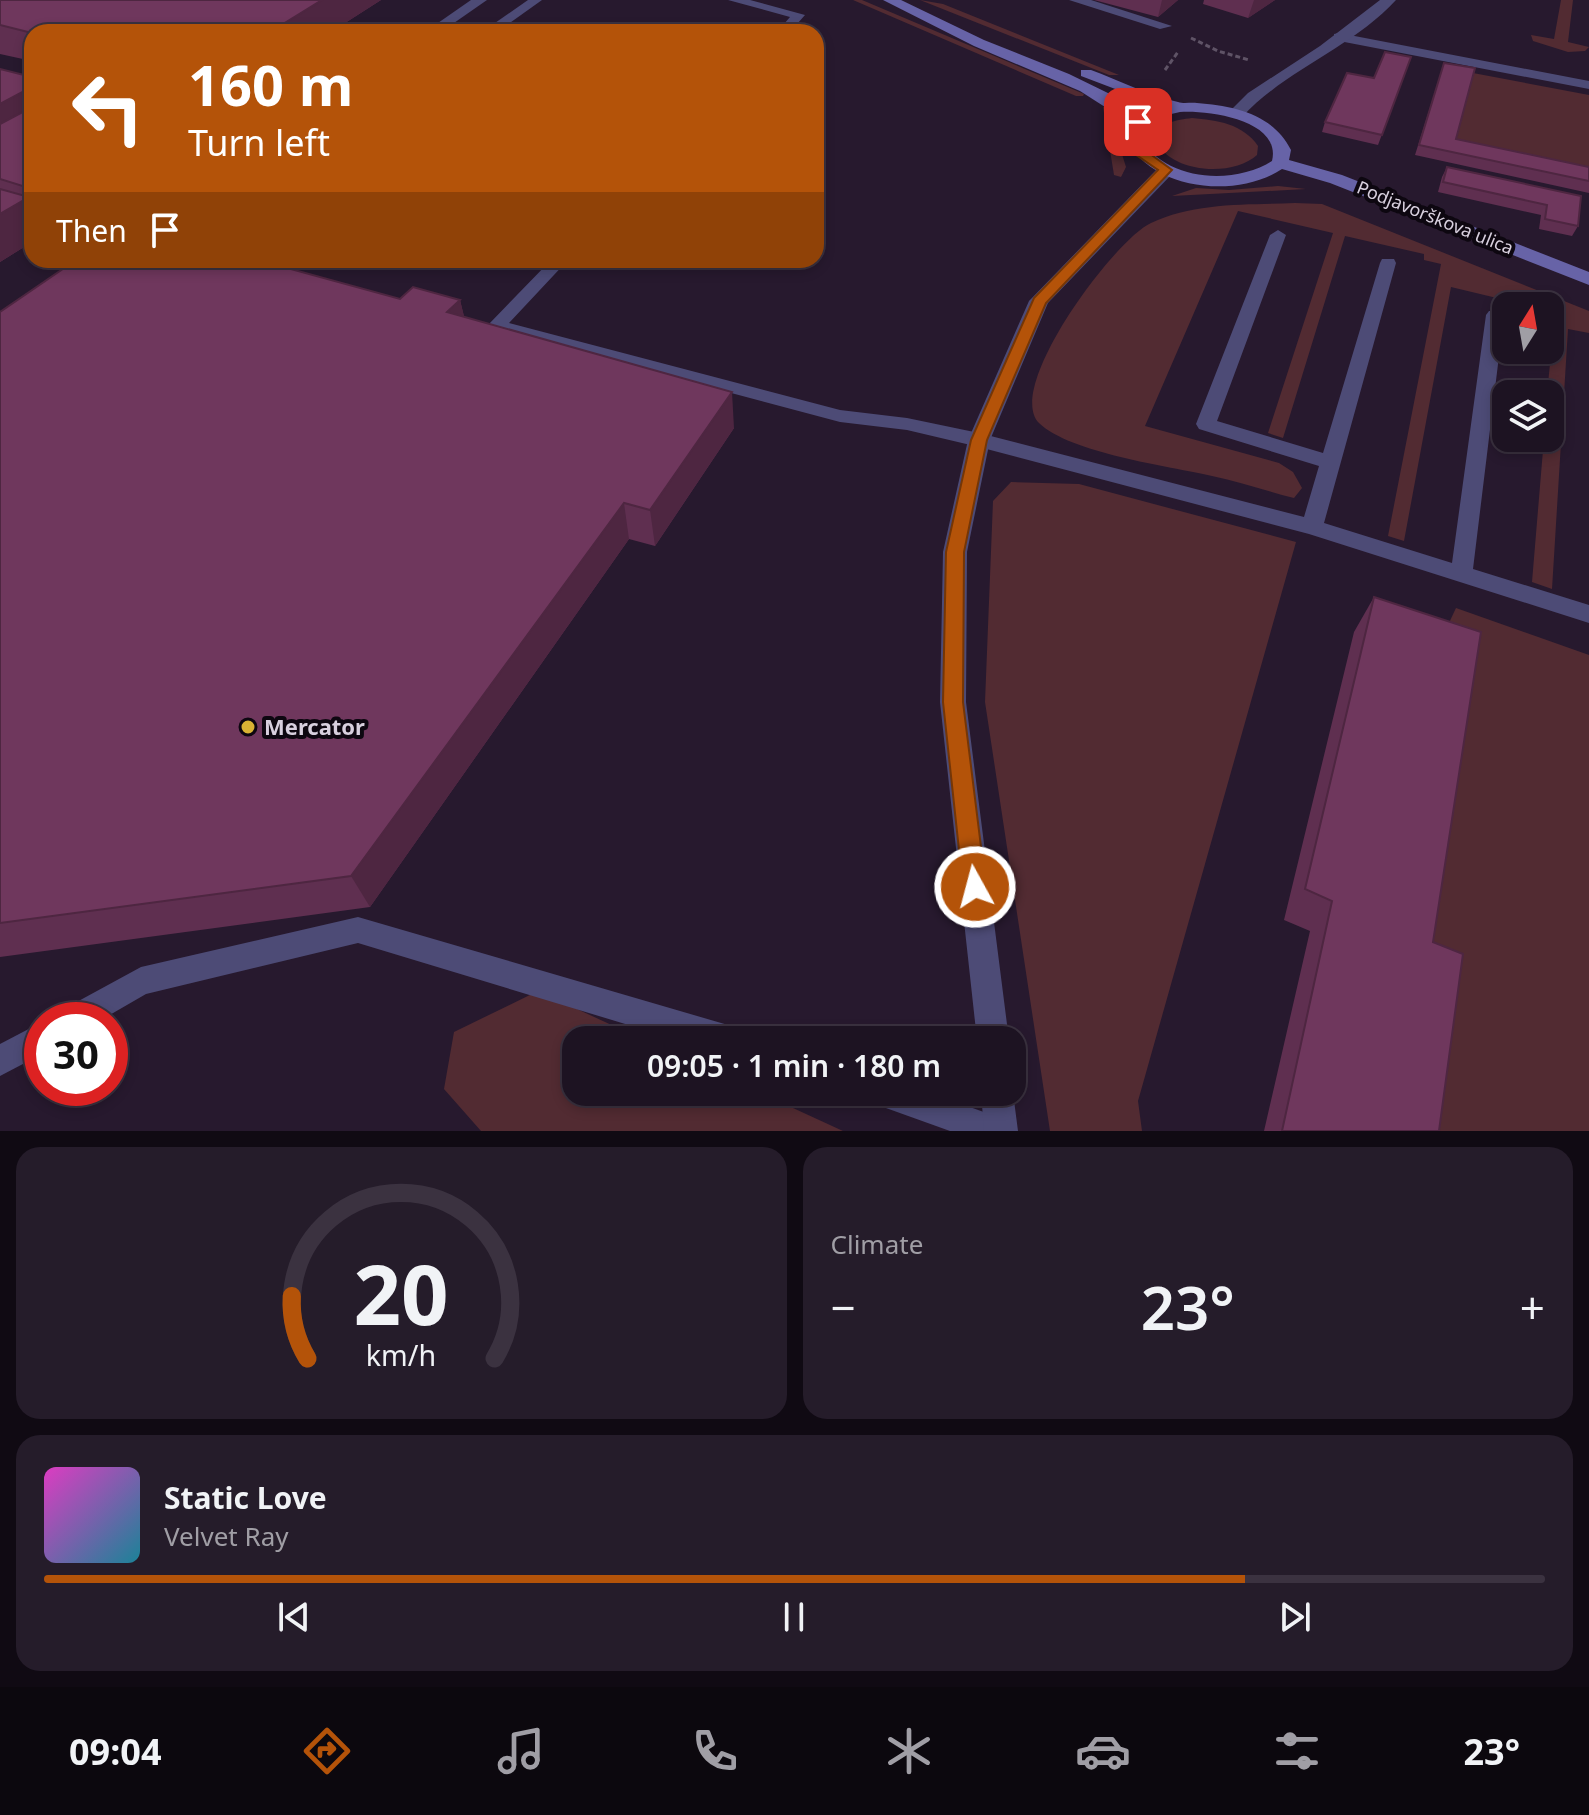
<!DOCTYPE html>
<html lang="en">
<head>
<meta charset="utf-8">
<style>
	body { margin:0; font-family:"Noto Sans",sans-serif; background:#251c2a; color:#f1f3f6; height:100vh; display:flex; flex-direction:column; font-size:30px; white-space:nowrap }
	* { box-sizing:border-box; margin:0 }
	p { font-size:26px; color:#a09ea5 }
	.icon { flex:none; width:44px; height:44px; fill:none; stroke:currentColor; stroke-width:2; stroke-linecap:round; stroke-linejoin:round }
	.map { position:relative; height:1131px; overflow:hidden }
	.details { display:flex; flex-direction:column; gap:16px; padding:16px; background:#100a13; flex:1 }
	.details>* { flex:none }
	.hud { position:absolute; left:24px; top:24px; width:800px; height:244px; border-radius:24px; box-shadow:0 4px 12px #0003,0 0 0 2px #3b3240; background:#b45309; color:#fff; overflow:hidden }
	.needle { width:52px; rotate:11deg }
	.controls { position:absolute; left:1492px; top:292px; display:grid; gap:16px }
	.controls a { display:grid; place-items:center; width:72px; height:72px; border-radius:16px; background:#1d1322; box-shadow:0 4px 12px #0003,0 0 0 2px #3b3240; font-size:40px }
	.speed { position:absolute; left:24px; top:1002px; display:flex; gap:16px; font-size:40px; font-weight:700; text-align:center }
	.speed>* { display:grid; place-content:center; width:104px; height:104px; border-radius:50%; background:#1d1322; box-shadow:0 4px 12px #0003,0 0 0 2px #3b3240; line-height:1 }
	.speed .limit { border:12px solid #d22; background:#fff; color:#111 }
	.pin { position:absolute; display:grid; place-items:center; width:68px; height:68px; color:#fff; margin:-34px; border-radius:16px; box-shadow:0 4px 12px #0006 }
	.me { position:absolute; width:88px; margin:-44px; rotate:353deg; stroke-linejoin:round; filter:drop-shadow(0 0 6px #0008) }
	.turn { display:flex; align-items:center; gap:28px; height:168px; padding:0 32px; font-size:36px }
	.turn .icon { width:104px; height:104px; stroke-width:2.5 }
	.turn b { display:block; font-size:56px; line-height:68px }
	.then { display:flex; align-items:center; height:76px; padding:0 32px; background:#0003; gap:16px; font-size:30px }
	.big { font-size:60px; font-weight:600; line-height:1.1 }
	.details .tile { flex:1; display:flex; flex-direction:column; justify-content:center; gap:12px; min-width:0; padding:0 28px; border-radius:24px; background:#251c2a }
	.details .dial { align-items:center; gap:0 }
	.dial svg { height:208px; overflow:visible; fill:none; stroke:#3b3240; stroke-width:7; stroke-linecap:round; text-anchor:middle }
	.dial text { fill:#f1f3f6; stroke:none }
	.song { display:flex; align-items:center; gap:24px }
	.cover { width:96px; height:96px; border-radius:12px; background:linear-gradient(135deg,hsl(310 70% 55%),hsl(190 70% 35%)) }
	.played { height:8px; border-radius:4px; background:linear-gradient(90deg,#b45309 80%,#3b3240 80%) }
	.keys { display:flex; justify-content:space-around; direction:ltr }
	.heat { display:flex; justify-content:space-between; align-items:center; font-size:44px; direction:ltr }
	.details .tiles { flex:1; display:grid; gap:16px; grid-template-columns:1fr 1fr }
	.tile:last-child { grid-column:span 2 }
	.trip { position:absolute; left:562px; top:1026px; width:464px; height:80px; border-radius:24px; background:#1d1322; box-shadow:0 4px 12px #0003,0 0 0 2px #3b3240; font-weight:600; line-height:80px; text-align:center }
	.dock { display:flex; height:128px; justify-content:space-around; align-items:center; background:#0c080e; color:#a09ea5 }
	.dock .icon { width:56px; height:56px }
	.dock .selected { color:#b45309 }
	.dock b { font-size:36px; color:#f1f3f6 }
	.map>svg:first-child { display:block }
	.green { fill:#522b32 }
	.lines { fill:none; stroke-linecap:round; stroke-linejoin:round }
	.path { stroke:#5f5366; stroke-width:3; stroke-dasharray:5 3; stroke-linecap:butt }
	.lane { fill:#4d4b76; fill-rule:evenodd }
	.street { fill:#4d4b76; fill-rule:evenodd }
	.secondary { fill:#6763a7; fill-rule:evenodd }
	.wall { fill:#5f2f50 }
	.shaded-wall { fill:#4e2641 }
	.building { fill:#6f375d; stroke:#4e2641; stroke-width:2 }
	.route { fill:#b45309; stroke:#753606; stroke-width:2 }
	.poi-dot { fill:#d9b334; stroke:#0d0710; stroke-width:3 }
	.labels { text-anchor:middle; stroke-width:8; stroke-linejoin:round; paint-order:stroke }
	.far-street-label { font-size:18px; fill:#d8d0de; stroke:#0d0710 }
	.poi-label { font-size:22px; font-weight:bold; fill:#d8d0de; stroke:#0d0710; text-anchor:start }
</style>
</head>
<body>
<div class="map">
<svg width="1589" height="1131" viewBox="0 0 1589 1131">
	<rect width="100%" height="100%" fill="#27192e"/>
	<!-- green -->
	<g class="green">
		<polygon points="853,0 862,0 1084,94 1083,96 1076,96"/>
		<polygon points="920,0 943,4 1119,75 1109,75"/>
		<polygon points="1561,0 1573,0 1568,42 1589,47 1585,51 1568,52 1533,41 1531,35 1554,39"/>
		<polygon points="1473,73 1589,95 1589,179 1451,149"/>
		<path d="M1109 106C1119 115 1120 120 1115 132L1126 167 1121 177 1114 175 1103 107Z"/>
		<path d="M1192 118C1217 120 1243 124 1258 146L1257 155C1232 178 1167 173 1155 138 1161 122 1176 120 1192 118Z"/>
		<polygon points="1278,186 1306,189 1172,196 1196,188 1229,190"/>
		<path d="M1295 203 1322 204 1589 311V333L1568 329 1552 589 1532 582 1544 438H1550V394H1547L1555 313 1550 311V306H1530L1451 287 1404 541 1388 536 1441 264 1424 260V254L1345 236 1283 438 1268 433 1333 233 1238 211 1145 426 1279 463 1293 472 1302 488 1294 498C1267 491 1240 482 1212 476 1168 466 1070 453 1039 423 1004 388 1114 240 1151 223 1195 202 1247 205 1295 203Z"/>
		<polygon points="1011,482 1079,484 1296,542 1138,1101 1142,1131 1050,1131 985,702 993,501"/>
		<polygon points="1456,608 1589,655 1589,1131 1412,1131 1406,972 1432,659"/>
		<polygon points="538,991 644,1040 576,1040 576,1092 758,1092 843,1131 481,1131 444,1089 454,1032"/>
	</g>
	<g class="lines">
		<!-- path -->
		<g class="path">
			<polyline points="1191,38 1218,51 1249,60"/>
			<polyline points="1165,70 1178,52"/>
		</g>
		<!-- lane -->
		<g class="lane">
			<polygon points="528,0 542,0 497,32 482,32"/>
			<polygon points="728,0 750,0 805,15 790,32 777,32 790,17"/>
			<polygon points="1339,33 1589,81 1589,89 1334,40 1334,34"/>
			<polygon points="1278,230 1286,235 1217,421 1323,453 1380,263 1382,259 1394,259 1396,263 1324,523 1452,563 1486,315 1489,311 1501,311 1504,315 1473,569 1589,605 1589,623 1309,534 979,447 907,430 840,422 491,329 488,325 551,260 568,260 509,323 840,410 907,418 979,433 1304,517 1319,466 1199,429 1196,424 1270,235"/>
			<polygon points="358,917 728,1025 739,1029 743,1040 678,1040 358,943 146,994 101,1020 57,1020 62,1010 141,967"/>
			<polygon points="42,1022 42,1054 0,1076 0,1044"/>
			<polygon points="868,1092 928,1092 1006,1120 1011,1131 950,1131 872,1103"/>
		</g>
		<!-- street -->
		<g class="street">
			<polygon points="471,0 487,0 441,32 425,32"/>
			<polygon points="1069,0 1091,0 1172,26 1160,29"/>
			<path d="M1380 0H1396C1352 48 1285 70 1242 117H1230V111L1248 93 1320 46Z"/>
			<polygon points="1166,165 1174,170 1172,174 1048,303 990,440 967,552 966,702 1009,1040 977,1040 940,702 943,552 968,440 1029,301 1160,166"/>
			<polygon points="1012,1085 1018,1131 984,1131 981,1092 1012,1092"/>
		</g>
		<!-- secondary -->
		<path class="secondary" d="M883 0H901L984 40 1069 74 1112 95 1139 114 1160 106 1081 76V70H1091C1119 80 1149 96 1178 102 1184 104 1191 102 1197 103 1234 106 1273 114 1291 150L1289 160 1342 175 1589 272V285L1330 183 1282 169C1235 200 1148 190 1124 135L1130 123 1080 91 974 46ZM1180 112C1208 110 1282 120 1272 161 1233 186 1161 181 1140 135L1154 118Z"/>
	</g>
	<!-- wall -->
	<g class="wall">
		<polygon points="0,0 381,0 331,32 32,32 32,61 0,54"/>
		<polygon points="1094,0 1178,0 1158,17"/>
		<polygon points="1204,0 1275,0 1248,18 1203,4"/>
		<polygon points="1411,57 1378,145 1322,132 1325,122 1374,78"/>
		<polygon points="1444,63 1456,139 1589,167 1589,193 1415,155"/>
		<polygon points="0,69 32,77 32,242 0,262"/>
		<polygon points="1447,167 1581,196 1578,226 1572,236 1539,229 1541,215 1438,192 1442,177"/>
		<polygon points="400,299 460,300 464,317 734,428 655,546 629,539 370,907 0,957 0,312"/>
		<polygon points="1374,597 1433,942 1439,1131 1264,1131 1310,931 1284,920 1354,632"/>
	</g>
	<!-- shaded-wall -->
	<g class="shaded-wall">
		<polygon points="322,0 381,0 331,32 270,32"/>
		<polygon points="1162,0 1178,0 1158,17"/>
		<polygon points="1254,0 1275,0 1248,18"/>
		<polygon points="32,87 32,129 0,147 0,104"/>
		<polygon points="29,197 32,203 32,242 0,262 0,214"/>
		<polygon points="460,300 469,336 447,312"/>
		<polygon points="732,392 734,428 655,546 650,510"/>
		<polygon points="624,503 629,539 370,907 351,876"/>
	</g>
	<!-- building -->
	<g class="building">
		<polygon points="0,0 322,0 270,32 32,33 0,25"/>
		<polygon points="1385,52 1411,57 1382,135 1325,122 1347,73 1374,78"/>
		<polygon points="1444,63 1475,68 1456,139 1589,167 1589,181 1419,145"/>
		<polygon points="0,69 32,77 32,87 0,104"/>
		<polygon points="32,107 32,189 0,179 0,124"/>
		<polygon points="1447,167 1581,196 1578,226 1545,219 1547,205 1443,182"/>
		<polygon points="0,189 29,197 0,214"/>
		<polygon points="76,260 258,260 400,299 413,287 460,300 447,312 732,392 650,510 624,503 351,876 0,923 0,312"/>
		<polygon points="1374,597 1481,632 1433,942 1463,954 1439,1131 1282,1131 1332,901 1305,889"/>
	</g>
	<!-- route -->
	<polygon class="route" points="1134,119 1144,122 1138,135 1142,148 1172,170 1046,303 987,440 964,552 963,702 986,887 983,894 975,897 967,894 963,887 943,702 946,552 971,440 1034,298 1158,170 1132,152 1126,135"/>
	<!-- markers -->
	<circle class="poi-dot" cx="248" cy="727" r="8"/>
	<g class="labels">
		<!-- far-street labels -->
		<g class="far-street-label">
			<text transform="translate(1435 218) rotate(22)" y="6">Podjavorškova ulica</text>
		</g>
		<!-- poi labels -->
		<g class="poi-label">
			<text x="264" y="735">Mercator</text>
		</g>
	</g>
</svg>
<div class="controls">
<a><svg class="needle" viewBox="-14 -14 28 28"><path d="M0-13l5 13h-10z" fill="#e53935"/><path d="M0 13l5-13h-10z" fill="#a09ea5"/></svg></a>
<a><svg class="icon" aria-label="layers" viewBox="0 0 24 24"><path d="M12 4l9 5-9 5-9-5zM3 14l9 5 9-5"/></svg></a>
</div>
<div class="speed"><div class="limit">30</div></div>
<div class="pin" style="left:1138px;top:122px;background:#d93025"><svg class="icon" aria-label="arrive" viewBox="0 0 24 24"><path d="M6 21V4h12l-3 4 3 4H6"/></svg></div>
<svg class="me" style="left:975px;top:887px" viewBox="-20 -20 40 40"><circle r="17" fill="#b45309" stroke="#fff" stroke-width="3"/><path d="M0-11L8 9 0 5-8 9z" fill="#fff"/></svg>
<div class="trip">09:05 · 1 min · 180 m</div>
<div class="hud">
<div class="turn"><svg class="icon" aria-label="left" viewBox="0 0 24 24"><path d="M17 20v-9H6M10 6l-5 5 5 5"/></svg><div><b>160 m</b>Turn left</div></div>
<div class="then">Then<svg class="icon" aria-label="arrive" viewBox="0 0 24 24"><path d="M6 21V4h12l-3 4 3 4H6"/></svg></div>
</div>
</div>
<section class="details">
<div class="tiles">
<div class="tile dial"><svg viewBox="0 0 100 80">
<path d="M14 69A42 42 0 1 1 86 69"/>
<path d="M14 69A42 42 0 0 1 8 45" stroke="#b45309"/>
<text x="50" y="56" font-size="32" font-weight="700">20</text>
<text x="50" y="72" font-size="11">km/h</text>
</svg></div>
<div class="tile"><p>Climate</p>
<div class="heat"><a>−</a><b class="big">23°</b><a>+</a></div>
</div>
<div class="tile">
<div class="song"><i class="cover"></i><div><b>Static Love</b><p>Velvet Ray</p></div></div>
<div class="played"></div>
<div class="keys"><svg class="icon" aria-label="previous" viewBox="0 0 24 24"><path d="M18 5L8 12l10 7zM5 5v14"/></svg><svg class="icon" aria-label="pause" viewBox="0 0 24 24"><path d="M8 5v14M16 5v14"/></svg><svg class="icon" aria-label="next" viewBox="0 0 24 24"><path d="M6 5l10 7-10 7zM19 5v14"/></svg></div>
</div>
</div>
</section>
<nav class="dock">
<b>09:04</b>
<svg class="icon selected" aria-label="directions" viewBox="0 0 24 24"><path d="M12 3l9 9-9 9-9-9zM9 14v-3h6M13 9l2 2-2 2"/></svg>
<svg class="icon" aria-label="music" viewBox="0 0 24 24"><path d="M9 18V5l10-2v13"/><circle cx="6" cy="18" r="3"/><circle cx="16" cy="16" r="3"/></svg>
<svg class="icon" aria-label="phone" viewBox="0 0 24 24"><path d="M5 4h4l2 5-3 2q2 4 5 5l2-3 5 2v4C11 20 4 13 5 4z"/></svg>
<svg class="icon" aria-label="climate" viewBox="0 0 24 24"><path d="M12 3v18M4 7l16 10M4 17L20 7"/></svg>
<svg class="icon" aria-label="car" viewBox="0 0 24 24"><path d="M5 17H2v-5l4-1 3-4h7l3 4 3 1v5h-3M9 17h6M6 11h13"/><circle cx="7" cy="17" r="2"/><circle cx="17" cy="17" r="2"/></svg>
<svg class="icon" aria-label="filters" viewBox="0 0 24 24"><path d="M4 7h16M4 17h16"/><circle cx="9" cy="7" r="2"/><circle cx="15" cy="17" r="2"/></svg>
<b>23°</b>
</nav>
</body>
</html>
